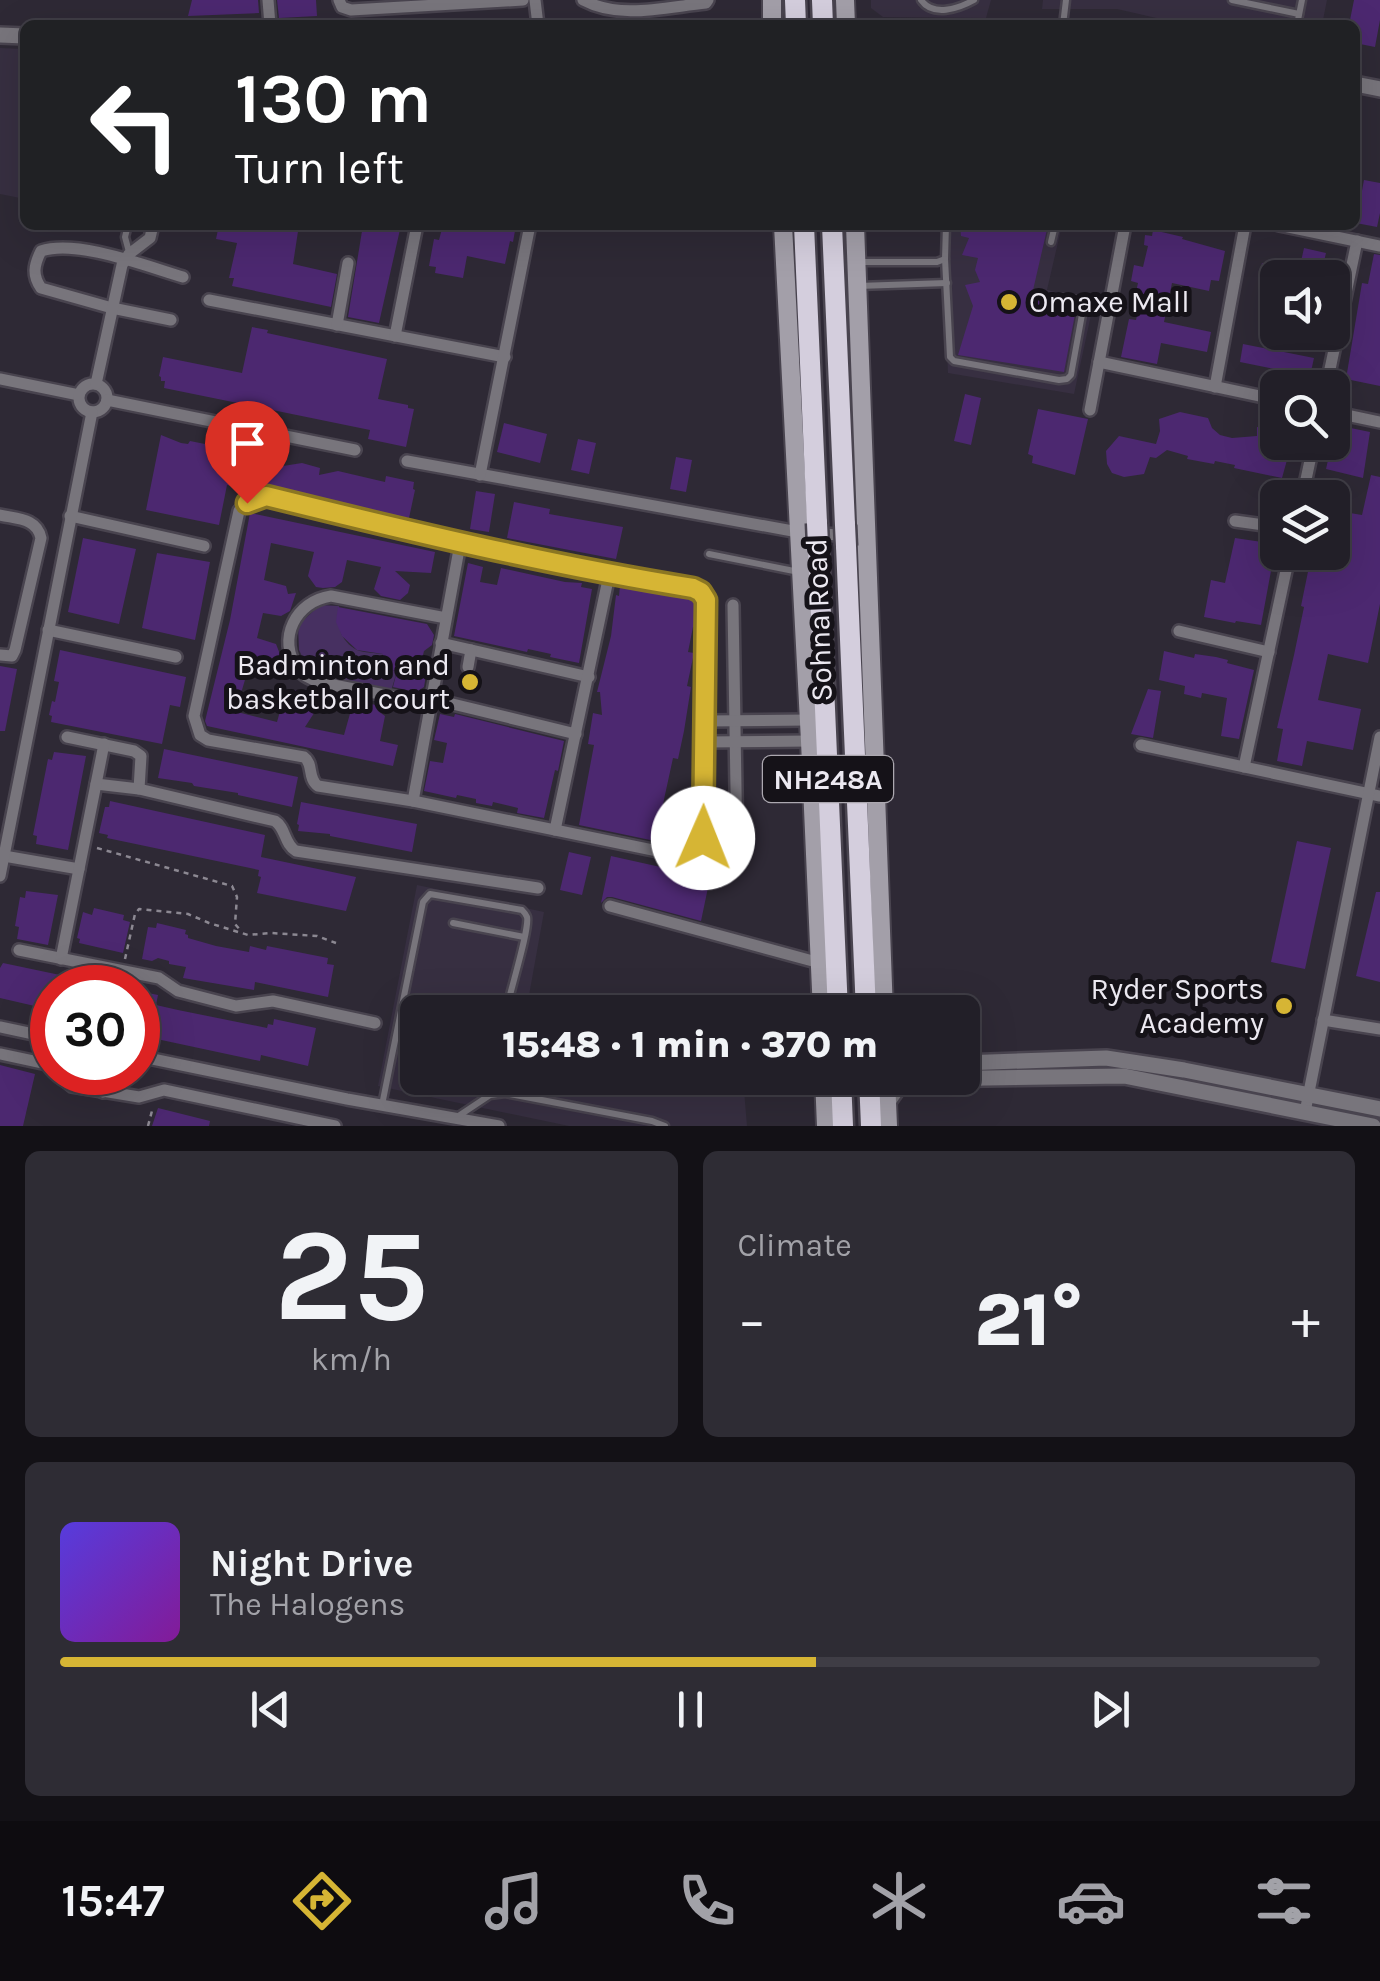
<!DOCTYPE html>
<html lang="en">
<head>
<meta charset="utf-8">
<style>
	body { margin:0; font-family:Karla,sans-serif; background:#2e2c34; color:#f1f3f6; height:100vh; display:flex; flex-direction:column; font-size:38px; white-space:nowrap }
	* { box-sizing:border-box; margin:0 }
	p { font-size:32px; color:#a2a2a8 }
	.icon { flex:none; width:55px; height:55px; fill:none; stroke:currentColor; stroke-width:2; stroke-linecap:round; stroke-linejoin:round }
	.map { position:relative; height:1126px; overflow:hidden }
	.sheet { display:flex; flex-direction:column; gap:25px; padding:25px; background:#131116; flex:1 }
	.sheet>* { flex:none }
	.banner { position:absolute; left:20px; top:20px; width:1340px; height:210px; border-radius:15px; box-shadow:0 10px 40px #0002,0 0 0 2px #3f3d45; background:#202124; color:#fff; overflow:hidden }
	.fabs { position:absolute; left:1260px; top:260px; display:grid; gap:20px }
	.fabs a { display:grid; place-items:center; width:90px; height:90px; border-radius:15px; background:#221f28; box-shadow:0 10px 40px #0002,0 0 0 2px #3f3d45; font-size:50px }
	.speed { position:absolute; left:30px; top:965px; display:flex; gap:20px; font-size:50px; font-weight:700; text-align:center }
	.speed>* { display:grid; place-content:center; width:130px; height:130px; border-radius:50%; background:#221f28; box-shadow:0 10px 40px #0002,0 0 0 2px #3f3d45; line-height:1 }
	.speed .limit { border:15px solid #d22; background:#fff; color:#111 }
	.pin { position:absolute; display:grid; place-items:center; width:85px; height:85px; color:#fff; margin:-102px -42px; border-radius:50% 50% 50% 0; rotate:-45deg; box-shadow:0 0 10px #0007 }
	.pin .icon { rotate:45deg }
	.me { position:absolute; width:110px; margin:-55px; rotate:1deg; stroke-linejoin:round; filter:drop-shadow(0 0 8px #0008) }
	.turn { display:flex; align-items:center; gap:35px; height:210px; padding:0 50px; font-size:45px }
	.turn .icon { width:130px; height:130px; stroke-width:2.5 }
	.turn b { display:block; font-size:70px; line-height:85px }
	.big { font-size:75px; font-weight:800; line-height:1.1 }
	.sheet .tile { flex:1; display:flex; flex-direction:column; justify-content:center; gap:15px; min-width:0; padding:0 35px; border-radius:15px; background:#2e2c34 }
	.sheet .dial { align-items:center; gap:0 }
	.dial b { font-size:130px; line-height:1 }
	.song { display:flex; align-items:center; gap:30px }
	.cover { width:120px; height:120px; border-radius:15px; background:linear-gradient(135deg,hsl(250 70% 55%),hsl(290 70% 35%)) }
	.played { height:10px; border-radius:5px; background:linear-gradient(90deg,#d6b534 60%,#3f3d45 60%) }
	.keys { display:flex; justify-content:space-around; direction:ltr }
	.heat { display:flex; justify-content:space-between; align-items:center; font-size:55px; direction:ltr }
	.sheet .tiles { flex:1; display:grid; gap:25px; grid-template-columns:1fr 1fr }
	.tile:last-child { grid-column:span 2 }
	.trip { position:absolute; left:400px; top:995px; width:580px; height:100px; border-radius:15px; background:#221f28; box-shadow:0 10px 40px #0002,0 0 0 2px #3f3d45; font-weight:800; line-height:100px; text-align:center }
	.tabs { display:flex; height:160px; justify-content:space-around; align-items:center; background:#0e0c10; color:#a2a2a8 }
	.tabs .icon { width:70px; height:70px }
	.tabs .active { color:#d6b534 }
	.tabs b { font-size:45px; color:#f1f3f6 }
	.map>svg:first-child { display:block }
	.built { fill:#372f41 }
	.green { fill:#473061 }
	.building { fill:#4c2870 }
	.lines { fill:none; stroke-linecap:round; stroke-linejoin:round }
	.service-casing { stroke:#49444f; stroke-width:11 }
	.minor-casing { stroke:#49444f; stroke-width:16 }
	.tertiary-casing { stroke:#49444f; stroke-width:20 }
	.secondary-casing { stroke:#49444f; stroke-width:22 }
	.trunk-casing { stroke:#49444f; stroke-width:25 }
	.path { stroke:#8c8892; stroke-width:2.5; stroke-dasharray:5 5; stroke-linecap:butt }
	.service { stroke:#78757c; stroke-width:6 }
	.minor { stroke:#78757c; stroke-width:11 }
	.tertiary { stroke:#78757c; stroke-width:15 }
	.secondary { stroke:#a39fa9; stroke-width:18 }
	.trunk { stroke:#d4cedd; stroke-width:20 }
	.trunk-bridge-casing { stroke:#49444f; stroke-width:25; stroke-linecap:butt }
	.trunk-bridge { stroke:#d4cedd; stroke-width:20 }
	.route-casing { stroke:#8b7622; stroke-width:25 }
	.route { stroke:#d6b534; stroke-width:18 }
	.poi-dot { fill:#d6b534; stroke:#151218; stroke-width:4 }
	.labels { text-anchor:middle; stroke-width:10; stroke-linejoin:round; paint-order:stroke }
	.shield { fill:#151218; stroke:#aca8b0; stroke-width:2.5 }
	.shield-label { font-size:28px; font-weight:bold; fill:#ece9f1 }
	.poi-label { font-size:30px; fill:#ece9f1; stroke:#151218; text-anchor:end }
	.street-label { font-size:30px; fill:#ece9f1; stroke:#151218 }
</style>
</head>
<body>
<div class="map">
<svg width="1380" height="1126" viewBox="0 0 1380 1126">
	<rect width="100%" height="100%" fill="#2e2935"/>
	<!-- built -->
	<g class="built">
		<polygon points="871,0 991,0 986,18 883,17 871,8"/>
		<polygon points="1043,0 1327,0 1322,25 1187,25 1117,9 1042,9"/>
		<polygon points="0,48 25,49 25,199 0,194"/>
		<polygon points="941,225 1062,225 1047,290 1094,301 1074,394 948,373"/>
		<polygon points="417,885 544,912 526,1012 418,1012 418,1078 743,1078 747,1126 569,1126 378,1086"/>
	</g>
	<!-- green -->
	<path class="green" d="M320 605 339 606C336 624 340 641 357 650 364 653 376 653 383 654L381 668 397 671 391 691 311 675 299 650 298 625Z"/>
	<!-- building -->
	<g class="building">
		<polygon points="192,0 258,0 259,13 188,16"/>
		<polygon points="277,0 316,0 317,16 279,18"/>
		<polygon points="1354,0 1380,0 1380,20 1375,47 1355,43 1355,25 1349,25"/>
		<polygon points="1364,180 1380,183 1380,213 1377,227 1356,223"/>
		<polygon points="219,225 299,225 293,264 337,274 331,307 232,286 234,278 229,278 237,243 216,239"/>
		<polygon points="363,225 401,225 379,323 348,317"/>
		<polygon points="443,225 516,225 513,242 510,241 505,264 467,256 463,278 435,273 436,267 429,266 434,239 439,240"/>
		<polygon points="960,225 1048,225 1031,299 1076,309 1064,372 958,355 973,306 965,285 980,282 975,270 978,258 962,255 969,238 961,236"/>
		<polygon points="1153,230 1183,237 1182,239 1225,251 1219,281 1211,280 1209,291 1172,283 1164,322 1211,332 1207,352 1161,343 1157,364 1121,357 1129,319 1136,320 1141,297 1135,296 1138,283 1131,281 1134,265 1143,267 1148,246 1144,245 1145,235 1152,236"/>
		<polygon points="1304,248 1326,253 1320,278 1278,278 1278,281 1259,277 1262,263 1268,265 1269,259 1300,266"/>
		<polygon points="1374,254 1380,255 1380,386 1346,379 1362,283 1368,284"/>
		<polygon points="252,327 268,330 267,333 387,359 378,399 408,405 408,408 414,409 406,447 368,439 370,430 164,388 165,381 161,381 161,377 159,376 163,357 242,373"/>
		<polygon points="1243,344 1314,358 1310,376 1240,362"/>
		<polygon points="965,394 981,398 971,445 954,441"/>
		<polygon points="1038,409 1088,419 1075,475 1032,463 1033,456 1028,454"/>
		<polygon points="1180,412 1208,418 1212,428 1220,435 1232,438 1257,436 1257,427 1278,429 1278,442 1292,442 1282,478 1234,468 1235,465 1215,461 1214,464 1187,459 1188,456 1167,450 1156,458 1150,457 1144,474 1124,477 1112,473 1107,464 1106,451 1119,436 1156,444 1160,431 1159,419"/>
		<polygon points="504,423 547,434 540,463 497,452"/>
		<polygon points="1336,425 1370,432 1363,478 1326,469"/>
		<polygon points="161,435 181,443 188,444 190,441 210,445 209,452 231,449 242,452 249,459 269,456 285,460 283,466 302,463 320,468 319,475 338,471 385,482 386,476 414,482 413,489 415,490 409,518 355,508 268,487 254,491 227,485 219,525 146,510"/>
		<polygon points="578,439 596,443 589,474 571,470"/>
		<polygon points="676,457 692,460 686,492 670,489"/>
		<polygon points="1371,475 1380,477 1380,604 1368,663 1328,654 1318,700 1361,709 1353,750 1307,741 1302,766 1277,761 1283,729 1277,728 1294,655 1304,607 1301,606 1312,552 1332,552 1332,510 1362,515"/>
		<polygon points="476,491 495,494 489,532 470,529"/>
		<polygon points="514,502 550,509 549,514 623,527 616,559 507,538"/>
		<polygon points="250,513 435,552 431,573 395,571 410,585 408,593 400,600 381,596 374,589 381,567 347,560 342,582 335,587 323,588 316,587 308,576 314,552 271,543 264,580 286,586 288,594 296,593 290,611 281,616 263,613 257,638 276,644 283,662 281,672 272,678 247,673 242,690 237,695 237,712 277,722 284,697 292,695 295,690 311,693 311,698 318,707 305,727 344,735 351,710 359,707 361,702 376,705 378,711 385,716 380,741 398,745 393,766 207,726 205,721 230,620"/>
		<polygon points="83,538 136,549 119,624 68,612"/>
		<polygon points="1235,538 1276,544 1261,625 1236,621 1235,623 1204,617 1211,580 1225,583"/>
		<polygon points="157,553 210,562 195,640 142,628"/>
		<polygon points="468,563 483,567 480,582 497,585 501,568 565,582 582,583 581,587 592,589 579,663 550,657 551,654 528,649 527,652 454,636"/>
		<polygon points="620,585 690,597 697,603 696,624 696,628 693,627 688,652 694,653 687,686 691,687 684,731 678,759 673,758 655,841 579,825 594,745 588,744 593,713 602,715 600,692 597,692 611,636 616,595 619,596"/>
		<polygon points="338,607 427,624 434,635 432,645 424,651 420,667 426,675 424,687 416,692 393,687 397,671 380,668 383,654 357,650 342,636 336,622"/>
		<polygon points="60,650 186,677 180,707 170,705 162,744 51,722 52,716 49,715 52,701 55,702 59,682 54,681"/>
		<polygon points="1164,651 1194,658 1195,654 1216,657 1228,660 1227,663 1254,670 1239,739 1221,736 1227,698 1202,693 1201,698 1184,694 1185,686 1159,680"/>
		<polygon points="0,666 17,669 5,731 0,731"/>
		<polygon points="1148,689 1161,691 1153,738 1131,734"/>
		<polygon points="440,714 454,717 455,714 564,741 558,771 555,770 544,818 517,813 518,808 493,802 492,806 476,803 476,799 457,795 456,798 424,791 430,761 443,763 447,743 434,740"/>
		<polygon points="164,749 298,777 292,807 238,795 238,793 194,786 192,783 158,778"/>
		<polygon points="54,752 86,756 68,850 36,844 37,836 33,835 48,759 52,760"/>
		<polygon points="110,801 265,835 261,857 356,877 346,911 257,893 261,877 258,876 259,870 107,838 108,835 99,833 105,807 109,807"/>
		<polygon points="301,802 417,824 412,852 330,836 330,834 298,831 299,825 297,824"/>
		<polygon points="1297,841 1331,848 1305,969 1271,962"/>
		<polygon points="569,852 591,857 582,895 560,890"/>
		<polygon points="611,856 710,878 701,921 612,897 607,897 601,903"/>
		<polygon points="26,891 58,895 48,945 17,939 19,927 15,926 20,897 25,898"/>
		<polygon points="1376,892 1380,892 1380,982 1356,976"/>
		<polygon points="94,908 124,915 123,920 130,922 123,953 79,943 80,939 77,938 83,912 92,915"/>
		<polygon points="157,923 186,930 185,934 188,935 188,938 216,946 249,952 250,946 266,950 267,946 328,958 327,964 334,965 328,997 255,982 254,990 183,978 186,967 169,964 169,961 158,958 152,961 142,959 148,927 156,928"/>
		<polygon points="3,963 98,983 97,988 52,988 52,1010 0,998 0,968"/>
		<polygon points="138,991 158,995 156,1005 178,1010 267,1028 268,1024 273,1025 274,1019 316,1028 308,1066 261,1055 260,1061 138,1035"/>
		<polygon points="0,1065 35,1074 23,1126 0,1126"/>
		<polygon points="158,1108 210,1121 209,1126 152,1126"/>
	</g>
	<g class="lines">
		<!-- service casing -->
		<g class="service-casing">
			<g id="service">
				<path d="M921 0C933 17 958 9 974 0"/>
				<polyline points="1232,0 1299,14"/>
				<polyline points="1063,25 1066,0"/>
				<polyline points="1297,25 1302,0"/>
				<polyline points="128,225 125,237 129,252"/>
				<polyline points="946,225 945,259 950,357 954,361 1059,380 1067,379 1071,375 1083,309 1083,304 1076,300 1062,298"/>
				<polyline points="1051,242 1055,225"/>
				<polyline points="857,262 937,262 945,259"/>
				<polyline points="858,286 947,283"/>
				<polyline points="709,554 799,572"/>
				<polyline points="453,923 524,937"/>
				<polyline points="763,1078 823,1091"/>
				<path d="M382 1105 423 902 430 894 522 910C524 912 526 914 527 917 530 929 509 994 506 1012"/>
				<polyline points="457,1117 490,1095 505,1093 652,1121 665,1126"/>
			</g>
		</g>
		<!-- minor casing -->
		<g class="minor-casing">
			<g id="minor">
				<polyline points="268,0 270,25"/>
				<polyline points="339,0 342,7 351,10 523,0"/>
				<polyline points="535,0 538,25"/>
				<path d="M583 0C620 20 666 7 706 3L708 0"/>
				<polyline points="1279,225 1380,246"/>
				<polyline points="209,300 505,357"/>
				<path d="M171 320 112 308 41 288C32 275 34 265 41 251 77 239 146 266 183 277"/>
				<polyline points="337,325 348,263"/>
				<polyline points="395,336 417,225"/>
				<polyline points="1099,362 1278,400"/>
				<polyline points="0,379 79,395"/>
				<circle cx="93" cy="398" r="14"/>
				<polyline points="96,384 122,265 129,254 150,238 153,225"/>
				<polyline points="1215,387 1245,225"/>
				<polyline points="1326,388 1357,241"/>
				<polyline points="107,400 355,450"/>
				<polyline points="1090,410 1125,225"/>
				<polyline points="1332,412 1380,422"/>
				<polyline points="407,461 798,532 851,536"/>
				<polyline points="480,475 530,225"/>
				<path d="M266 496C408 531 549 565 693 588L701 592 706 600 703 839 700 847 690 856 677 855 413 801 318 786C307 778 314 764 304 757L208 740 200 735 194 716 239 511 247 503Z"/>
				<polyline points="1302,498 1314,442"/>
				<path d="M0 515C17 519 37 518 41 538L15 650 12 656 0 655"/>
				<polyline points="70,516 204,546"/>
				<polyline points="1235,521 1278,527"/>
				<polyline points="733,605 737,850"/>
				<polyline points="48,630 176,657"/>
				<polyline points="1179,631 1269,652"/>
				<polyline points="441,643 589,677"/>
				<polyline points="468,667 471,650"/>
				<polyline points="432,699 576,734"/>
				<path d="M431 704 318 682C310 678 303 676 298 669 276 639 296 601 331 596L446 618"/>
				<polyline points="705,721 808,720"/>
				<polyline points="67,737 134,751 141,756 139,789"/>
				<polyline points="704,742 810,741"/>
				<polyline points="1141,745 1380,796"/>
				<polyline points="1244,767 1290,552"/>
				<path d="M96 784 139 789 275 821C286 828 284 844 296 851L538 888"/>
				<polyline points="413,801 460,544"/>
				<polyline points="555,830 609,575"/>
				<polyline points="4,856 79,869"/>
				<polyline points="0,876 92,412"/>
				<polyline points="610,906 820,963"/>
				<polyline points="19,950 159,978 178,991 236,1006 273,1001 375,1023"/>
				<polyline points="61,959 104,744"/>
				<polyline points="1323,1020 1380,1029"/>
				<polyline points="0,1027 52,1038"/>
				<polyline points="0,1054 52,1065"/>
				<polyline points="138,1056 347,1099 499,1126"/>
				<polyline points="61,1072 66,1081 72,1086 139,1097 164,1090 335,1126"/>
				<polyline points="103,1092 106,1072"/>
				<polyline points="1305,1112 1380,737"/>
			</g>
		</g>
		<!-- tertiary casing -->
		<g class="tertiary-casing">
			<g id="tertiary">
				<polyline points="0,35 25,36"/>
				<polyline points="1355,84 1380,89"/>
				<polyline points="962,1063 1106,1058 1184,1070 1380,1109"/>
				<polyline points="887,1103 899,1086 924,1079 1124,1076 1373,1126"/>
			</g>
		</g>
		<!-- secondary casing -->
		<g class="secondary-casing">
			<g id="secondary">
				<polyline points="772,0 772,25"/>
				<polyline points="845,0 846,25"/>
				<polyline points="783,225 810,741 822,1012"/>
				<polyline points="855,225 884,1012"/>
				<polyline points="824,1078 826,1126"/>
				<polyline points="886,1078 888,1126"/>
			</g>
		</g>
		<!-- trunk casing -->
		<g class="trunk-casing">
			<g id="trunk">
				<polyline points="795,0 796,25"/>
				<polyline points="822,0 823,25"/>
				<polyline points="804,225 817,523"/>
				<polyline points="832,225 845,525"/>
				<polyline points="818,545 838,1012"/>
				<polyline points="846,546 866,1012"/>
				<polyline points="841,1078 843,1126"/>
				<polyline points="869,1078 871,1126"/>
			</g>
		</g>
		<!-- path -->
		<g class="path">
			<polyline points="97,848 232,886 237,897 235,924 242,932"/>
			<polyline points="125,959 135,914 139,909 188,914 209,923 248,935 271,933 317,936 336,943"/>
			<polyline points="148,1126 153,1107"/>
		</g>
		<!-- service -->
		<use href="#service" class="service"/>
		<!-- minor -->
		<use href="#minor" class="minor"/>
		<!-- tertiary -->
		<use href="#tertiary" class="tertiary"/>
		<!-- secondary -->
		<use href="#secondary" class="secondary"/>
		<!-- trunk -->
		<use href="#trunk" class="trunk"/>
		<!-- trunk-bridge casing -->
		<g class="trunk-bridge-casing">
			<g id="trunk-bridge">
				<polyline points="817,523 818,545"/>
				<polyline points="845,525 846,546"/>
			</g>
		</g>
		<!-- trunk-bridge -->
		<use href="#trunk-bridge" class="trunk-bridge"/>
	</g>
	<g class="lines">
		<!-- route casing -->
		<g class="route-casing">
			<path id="route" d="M247 503 266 496C408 531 549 565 693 588L701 592 706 600 703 838"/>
		</g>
		<!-- route -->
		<use href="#route" class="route"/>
	</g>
	<!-- markers -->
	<g class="poi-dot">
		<circle cx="1009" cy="302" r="10"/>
		<circle cx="470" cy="682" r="10"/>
		<circle cx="1284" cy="1006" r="10"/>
	</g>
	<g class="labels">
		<!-- shield labels -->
		<rect class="shield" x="763" y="756" width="130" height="46" rx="8"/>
		<g class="shield-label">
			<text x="828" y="789">NH248A</text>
		</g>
		<!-- poi labels -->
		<g class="poi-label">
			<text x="1029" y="312" text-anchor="start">Omaxe Mall</text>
			<text x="450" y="675">Badminton and<tspan x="450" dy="34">basketball court</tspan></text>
			<text x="1264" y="999">Ryder Sports<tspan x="1264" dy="34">Academy</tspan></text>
		</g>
		<!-- street labels -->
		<g class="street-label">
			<text transform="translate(819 620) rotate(-92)" y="10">Sohna Road</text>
		</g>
	</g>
</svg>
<div class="fabs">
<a><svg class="icon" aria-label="sound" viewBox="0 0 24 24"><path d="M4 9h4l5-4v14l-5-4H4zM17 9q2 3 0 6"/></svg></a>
<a><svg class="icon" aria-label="search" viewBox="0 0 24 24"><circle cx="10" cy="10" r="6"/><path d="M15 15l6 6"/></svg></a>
<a><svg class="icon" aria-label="layers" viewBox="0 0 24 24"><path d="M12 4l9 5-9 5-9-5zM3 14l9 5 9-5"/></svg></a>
</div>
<div class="speed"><div class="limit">30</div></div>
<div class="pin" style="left:247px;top:503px;background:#d93025"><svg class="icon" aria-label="arrive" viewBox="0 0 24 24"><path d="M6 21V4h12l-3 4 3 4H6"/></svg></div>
<svg class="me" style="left:703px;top:838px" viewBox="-20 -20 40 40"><circle r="19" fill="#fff"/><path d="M0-13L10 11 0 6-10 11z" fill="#d6b534"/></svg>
<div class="trip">15:48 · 1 min · 370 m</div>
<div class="banner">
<div class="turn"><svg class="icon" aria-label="left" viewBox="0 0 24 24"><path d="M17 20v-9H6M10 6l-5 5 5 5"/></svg><div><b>130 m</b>Turn left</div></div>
</div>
</div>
<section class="sheet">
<div class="tiles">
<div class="tile dial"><b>25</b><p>km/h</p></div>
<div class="tile"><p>Climate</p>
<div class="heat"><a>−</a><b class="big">21°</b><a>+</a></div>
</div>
<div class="tile">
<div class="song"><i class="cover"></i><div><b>Night Drive</b><p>The Halogens</p></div></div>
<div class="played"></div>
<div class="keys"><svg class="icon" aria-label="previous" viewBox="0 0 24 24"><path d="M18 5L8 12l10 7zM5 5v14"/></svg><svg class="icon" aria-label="pause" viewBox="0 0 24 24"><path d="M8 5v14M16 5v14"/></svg><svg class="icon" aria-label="next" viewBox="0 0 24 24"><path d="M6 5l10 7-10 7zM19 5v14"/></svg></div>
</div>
</div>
</section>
<nav class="tabs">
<b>15:47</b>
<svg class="icon active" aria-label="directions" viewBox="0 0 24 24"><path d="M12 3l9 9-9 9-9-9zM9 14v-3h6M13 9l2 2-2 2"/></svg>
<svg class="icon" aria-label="music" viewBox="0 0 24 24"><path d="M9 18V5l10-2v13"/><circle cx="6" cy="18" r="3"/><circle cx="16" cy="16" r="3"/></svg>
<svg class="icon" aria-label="phone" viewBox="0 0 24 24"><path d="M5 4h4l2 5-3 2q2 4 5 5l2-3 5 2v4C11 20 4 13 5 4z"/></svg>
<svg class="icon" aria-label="climate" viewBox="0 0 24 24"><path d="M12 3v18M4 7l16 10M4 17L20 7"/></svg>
<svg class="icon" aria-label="car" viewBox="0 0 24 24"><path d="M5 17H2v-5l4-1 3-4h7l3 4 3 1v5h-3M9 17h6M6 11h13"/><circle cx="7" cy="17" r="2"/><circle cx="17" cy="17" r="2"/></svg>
<svg class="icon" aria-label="filters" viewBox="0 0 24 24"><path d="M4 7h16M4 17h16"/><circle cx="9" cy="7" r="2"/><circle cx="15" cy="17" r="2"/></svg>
</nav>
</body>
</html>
